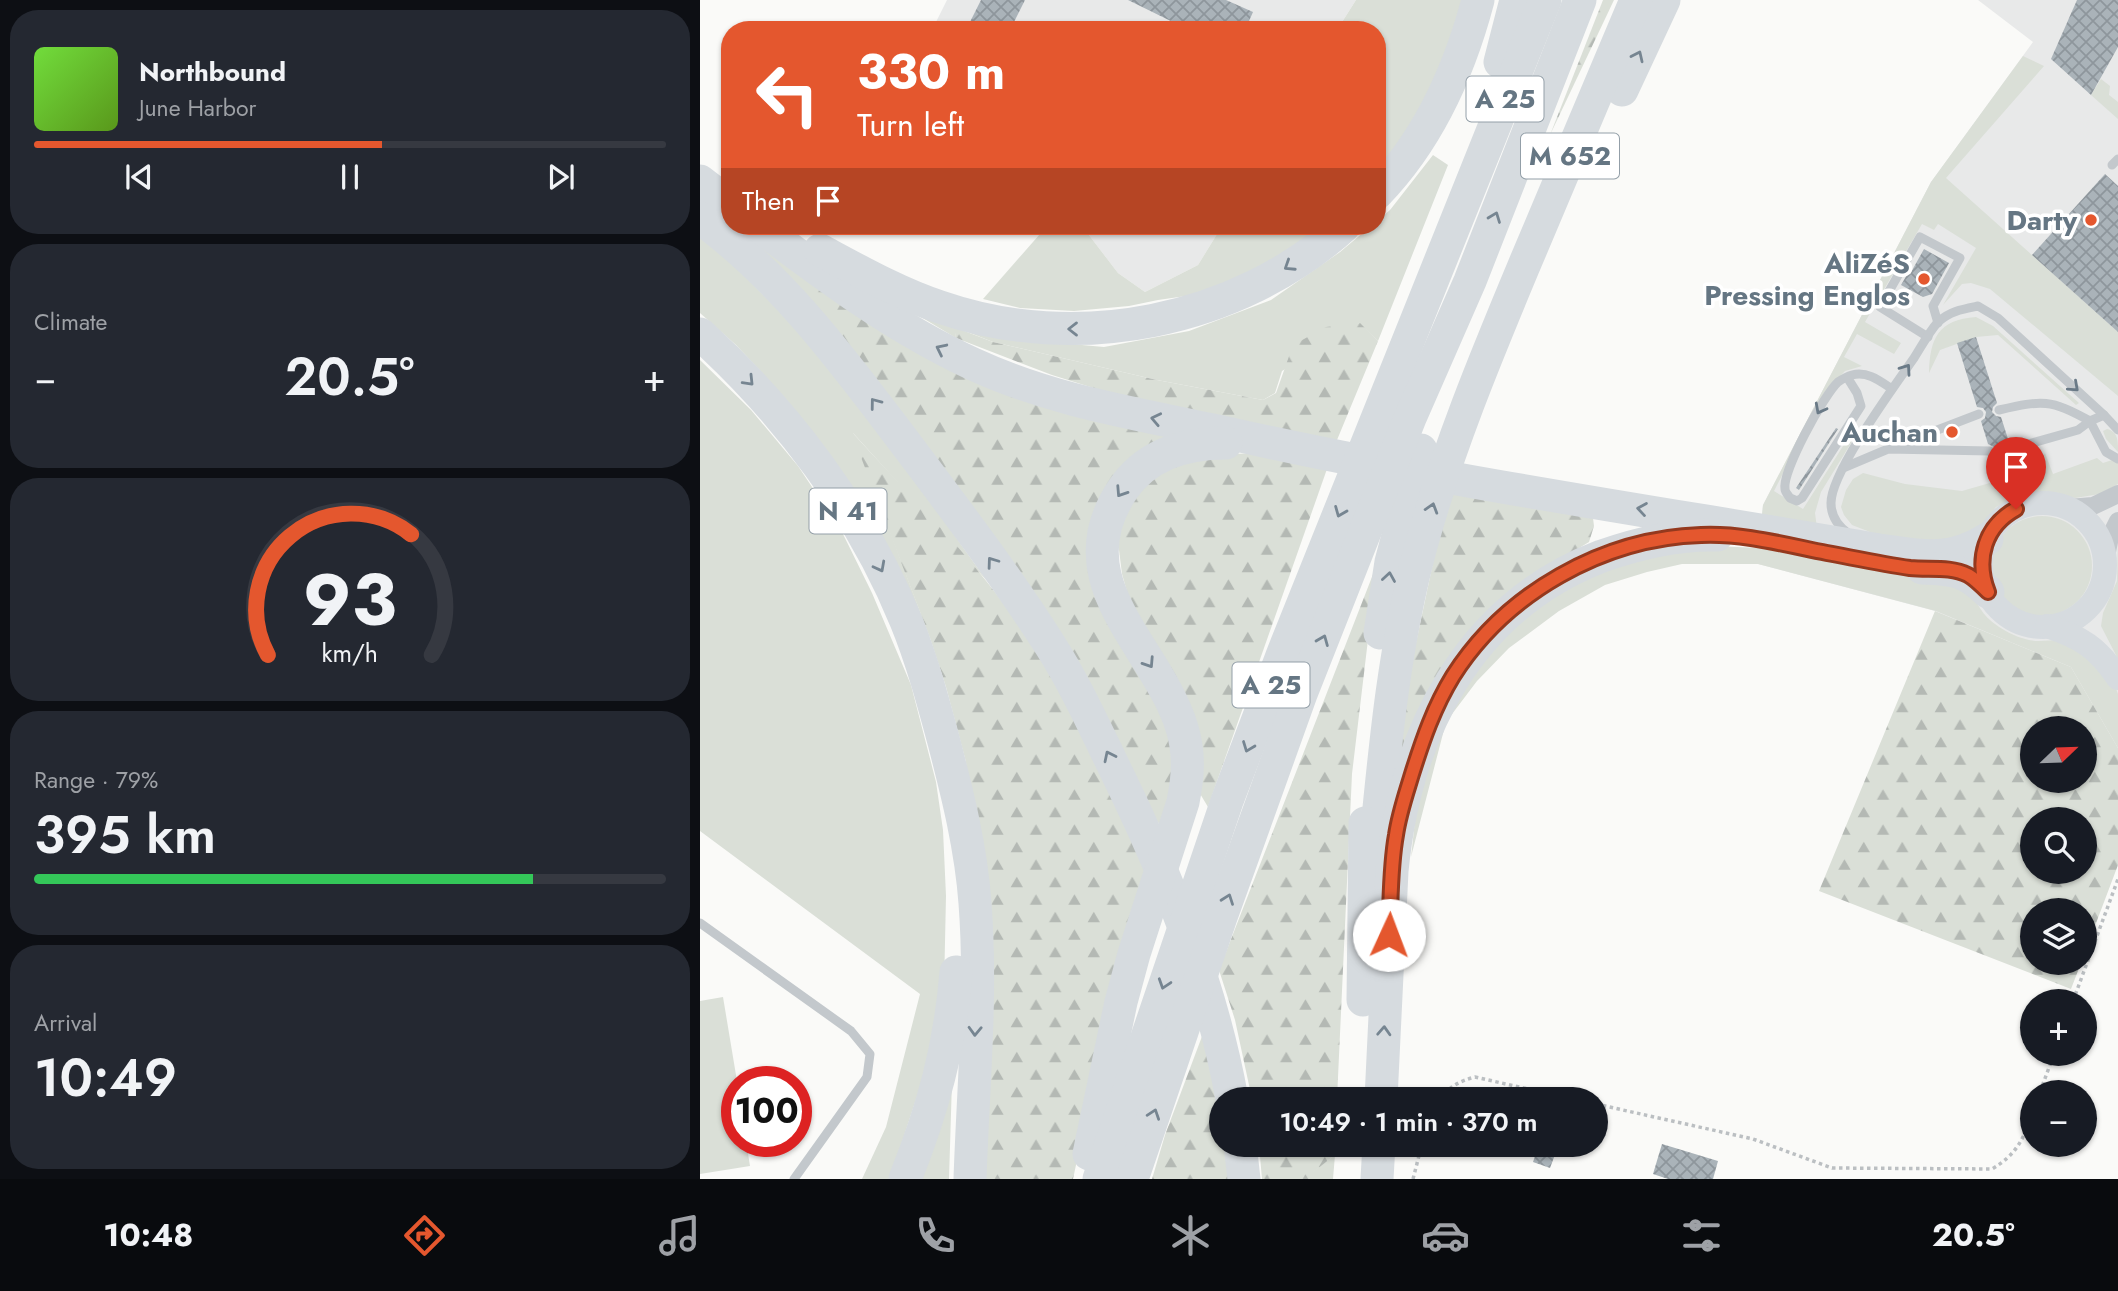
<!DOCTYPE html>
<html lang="en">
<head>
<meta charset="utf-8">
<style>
	body { margin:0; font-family:Jost,sans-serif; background:#242831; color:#f1f3f6; height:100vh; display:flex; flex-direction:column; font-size:26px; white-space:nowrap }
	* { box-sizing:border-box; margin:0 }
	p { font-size:23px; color:#9ea1a6 }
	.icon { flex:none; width:38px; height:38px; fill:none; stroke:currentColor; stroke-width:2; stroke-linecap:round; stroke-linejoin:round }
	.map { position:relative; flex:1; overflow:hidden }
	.side { display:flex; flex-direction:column; gap:10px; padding:10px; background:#0d0f14; width:700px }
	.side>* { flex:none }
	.banner { position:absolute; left:21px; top:21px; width:665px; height:214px; border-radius:28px; box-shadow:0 2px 5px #0004; background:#e4572e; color:#fff; overflow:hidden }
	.needle { width:46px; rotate:67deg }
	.fabs { position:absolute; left:1320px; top:716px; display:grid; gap:14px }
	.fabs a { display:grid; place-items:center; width:77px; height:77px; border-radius:50%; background:#171b24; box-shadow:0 2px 5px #0004; font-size:35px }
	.speed { position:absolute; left:21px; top:1066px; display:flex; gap:14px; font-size:35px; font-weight:700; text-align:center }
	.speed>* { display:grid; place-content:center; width:91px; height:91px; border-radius:50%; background:#171b24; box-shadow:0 2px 5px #0004; line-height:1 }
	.speed .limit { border:10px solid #d22; background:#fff; color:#111 }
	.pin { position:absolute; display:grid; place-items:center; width:60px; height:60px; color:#fff; margin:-72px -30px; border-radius:50% 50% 50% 0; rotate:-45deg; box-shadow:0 0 7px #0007 }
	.pin .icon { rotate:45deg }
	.me { position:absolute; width:77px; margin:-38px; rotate:2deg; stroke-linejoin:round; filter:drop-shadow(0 0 5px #0008) }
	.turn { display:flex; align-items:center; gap:24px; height:147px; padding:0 21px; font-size:32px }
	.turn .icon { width:91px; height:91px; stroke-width:2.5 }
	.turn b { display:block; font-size:49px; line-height:60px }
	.then { display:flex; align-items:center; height:66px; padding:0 21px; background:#0003; gap:14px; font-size:26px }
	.big { font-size:52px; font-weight:600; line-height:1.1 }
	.side .tile { flex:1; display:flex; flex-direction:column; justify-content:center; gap:10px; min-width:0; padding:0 24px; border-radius:28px; background:#242831 }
	.side .dial { align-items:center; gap:0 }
	.dial svg { height:182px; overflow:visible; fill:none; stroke:#363941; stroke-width:7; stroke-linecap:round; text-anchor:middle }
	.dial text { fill:#f1f3f6; stroke:none }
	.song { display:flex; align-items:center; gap:21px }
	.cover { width:84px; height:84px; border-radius:10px; background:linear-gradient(135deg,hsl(100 70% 55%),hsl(90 70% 35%)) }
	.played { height:7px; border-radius:4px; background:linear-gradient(90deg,#e4572e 55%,#363941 55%) }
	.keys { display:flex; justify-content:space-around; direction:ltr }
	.heat { display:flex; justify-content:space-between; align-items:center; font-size:38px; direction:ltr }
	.charge { height:10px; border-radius:5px; background:linear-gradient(90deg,#34c759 79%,#363941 0) }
	.trip { position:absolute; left:509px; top:1087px; width:399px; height:70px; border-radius:35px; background:#171b24; box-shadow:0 2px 5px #0004; font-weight:600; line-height:70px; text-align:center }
	.tab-bar { display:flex; height:112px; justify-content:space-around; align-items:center; background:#090b0e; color:#9ea1a6 }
	.tab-bar .icon { width:49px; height:49px }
	.tab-bar .current { color:#e4572e }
	.tab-bar b { font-size:32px; color:#f1f3f6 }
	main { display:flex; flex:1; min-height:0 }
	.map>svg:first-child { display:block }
	.built { fill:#e8e9e9 }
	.green { fill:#dadfd7 }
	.forest { fill:url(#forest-firs); fill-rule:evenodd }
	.building { fill:url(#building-cross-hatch) }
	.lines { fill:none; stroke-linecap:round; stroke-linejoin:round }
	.path { stroke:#bbbfc2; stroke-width:3.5; stroke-dasharray:3.5 3.5; stroke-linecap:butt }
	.lane { stroke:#c3c8cc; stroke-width:9 }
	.street { stroke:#c3c8cc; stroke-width:18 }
	.secondary { stroke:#d6dbdf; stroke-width:24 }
	.highway { stroke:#d6dbdf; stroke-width:33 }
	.oneway { stroke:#768591 }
	.oneway2 { stroke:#6a7a87 }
	.route-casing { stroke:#94391e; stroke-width:18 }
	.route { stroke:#e4572e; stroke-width:12 }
	.poi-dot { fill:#e4572e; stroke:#fff; stroke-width:2.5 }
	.labels { text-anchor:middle; stroke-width:7; stroke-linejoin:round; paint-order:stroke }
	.shield { fill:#fff; stroke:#939fa8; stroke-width:2 }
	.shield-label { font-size:26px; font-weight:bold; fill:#657683 }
	.poi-label { font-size:28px; font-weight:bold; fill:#657683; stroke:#fff; text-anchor:end }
</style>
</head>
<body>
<main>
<section class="side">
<div class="tile">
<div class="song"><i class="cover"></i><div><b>Northbound</b><p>June Harbor</p></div></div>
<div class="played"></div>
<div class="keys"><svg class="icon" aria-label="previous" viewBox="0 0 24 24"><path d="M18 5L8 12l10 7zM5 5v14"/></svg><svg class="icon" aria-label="pause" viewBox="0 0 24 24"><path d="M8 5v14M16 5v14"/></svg><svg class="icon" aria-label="next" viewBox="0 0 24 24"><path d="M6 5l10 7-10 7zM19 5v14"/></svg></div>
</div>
<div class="tile"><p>Climate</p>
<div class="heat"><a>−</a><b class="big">20.5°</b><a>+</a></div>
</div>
<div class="tile dial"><svg viewBox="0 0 100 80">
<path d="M14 69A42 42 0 1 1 86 69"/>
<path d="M14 69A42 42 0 0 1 77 16" stroke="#e4572e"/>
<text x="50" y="56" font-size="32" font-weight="700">93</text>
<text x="50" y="72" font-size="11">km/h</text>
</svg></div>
<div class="tile"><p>Range · 79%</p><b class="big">395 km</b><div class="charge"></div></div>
<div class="tile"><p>Arrival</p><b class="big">10:49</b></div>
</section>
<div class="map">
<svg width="1418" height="1179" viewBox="0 0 1418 1179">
	<defs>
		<pattern id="forest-firs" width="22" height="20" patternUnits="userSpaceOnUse" patternTransform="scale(1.75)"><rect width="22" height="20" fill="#dadfd7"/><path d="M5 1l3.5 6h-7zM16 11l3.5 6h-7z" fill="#b4b9b4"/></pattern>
		<pattern id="building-cross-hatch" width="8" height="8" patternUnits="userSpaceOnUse" patternTransform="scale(1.75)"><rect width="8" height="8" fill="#aab3b9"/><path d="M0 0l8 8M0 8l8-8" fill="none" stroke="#8e969c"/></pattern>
	</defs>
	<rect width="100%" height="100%" fill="#fafaf8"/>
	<!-- built -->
	<g class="built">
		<polygon points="247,0 656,0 637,30 232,30"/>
		<polygon points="1278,0 1418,0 1418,748 1371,667 1235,611 1058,564 1063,505 1231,182 1333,42"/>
		<polygon points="382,226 522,226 498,265 445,292 418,273"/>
	</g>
	<!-- green -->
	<g class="green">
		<polygon points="656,0 767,0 726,103 677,173 677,30 637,30"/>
		<polygon points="1323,56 1344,66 1246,178 1418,332 1418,396 1290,289 1271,283 1262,284 1243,305 1276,248 1238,224 1234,230 1222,224 1165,322 1201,343 1194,354 1157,334 1144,357 1162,366 1145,371 1124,393 1074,491 1103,509 1152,432 1156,435 1121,492 1115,513 1117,528 1061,524 1063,505 1231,182"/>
		<polygon points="1401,79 1410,86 1409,95 1418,102 1418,119 1391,95"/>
		<polygon points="733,155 748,165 678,341 659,323 582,371 575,393 563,400 457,380 293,342 255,327 256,338 221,317 338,341 404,347 489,331 571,300 640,252 671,226 677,226 677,221 690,210"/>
		<polygon points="347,226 382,226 418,273 445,292 498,265 522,226 625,226 609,243 507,293 458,300 429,306 374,311 320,308 283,299"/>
		<path d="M0 234C57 285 109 341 157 401 203 459 244 522 288 582L153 433 230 638 67 378 36 345 0 313Z"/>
		<path d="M1276 317 1293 326 1379 403 1376 405 1298 335 1276 337 1240 350 1229 373C1230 338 1238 320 1276 317Z"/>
		<polygon points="0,360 51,410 98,466 142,532 172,593 211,685 236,782 243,830 246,896 244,988 236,1038 190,1179 162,1179 186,1127 220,994 0,831"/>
		<path d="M1407 429C1418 432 1418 440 1418 452L1406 439 1403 431Z"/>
		<polygon points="1345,453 1353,474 1397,458 1403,463 1412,460 1418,463 1418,484 1400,494 1375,498 1354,493 1326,494 1296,507 1277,531 1211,548 1152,525 1144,515 1141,507 1146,490 1153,479 1163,473 1205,484 1262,491 1335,470"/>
		<circle cx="1342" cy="566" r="50"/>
		<polygon points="1418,539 1418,659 1401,626 1403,613 1417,581"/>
		<path d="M1015 546 1060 548 1235 578C1285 581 1264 600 1295 624 1307 633 1324 641 1339 641 1348 641 1358 639 1367 641 1384 645 1414 677 1418 694 1418 708 1418 733 1418 748L1371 667 1236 611 1058 564H982L947 572 905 585 859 611 809 648 777 681 746 722 711 857C715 827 716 791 725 763 755 667 829 589 926 560 954 551 985 548 1015 546Z"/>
		<polygon points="23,997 37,1081 37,1141 46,1141 50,1166 0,1174 0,1001"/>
		<polygon points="252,1081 249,1179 217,1179"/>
		<polygon points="635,1155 633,1179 611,1179 611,1173"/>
	</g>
	<!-- forest -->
	<g class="forest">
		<polygon points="903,0 914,0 850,135"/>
		<polygon points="42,231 172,321 477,435 395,520 479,758 462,828"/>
		<polygon points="660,323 678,341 637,440 448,405 352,375 256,338 254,327 293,342 457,380 563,400 576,393 593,345 626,327"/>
		<path d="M151 431C196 481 246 530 287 582 357 670 402 775 450 876L388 1109 373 1179H283L266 762 246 687 230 638Z"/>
		<polygon points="559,453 627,469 508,807 499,792 436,623 422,574 417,534 436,492 468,464 503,455"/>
		<polygon points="748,492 892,510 894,526 889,542 830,578 695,796 709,676"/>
		<polygon points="677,564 652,774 637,1099 552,1099 535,1020 519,970"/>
		<path d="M1235 611 1371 667 1418 748V865L1384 955V910H1332V962L1381 963 1371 989 1119 891ZM1384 728V780H1332V728ZM1384 819V872H1332V819Z"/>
		<polygon points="504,1031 522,1099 522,1144 529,1145 533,1179 452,1179 465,1135"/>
		<polygon points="559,1145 635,1145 635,1155 612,1173 611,1179 562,1179"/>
	</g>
	<!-- building -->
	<g class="building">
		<polygon points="281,0 325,0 310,30 266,30"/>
		<polygon points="428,0 526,0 553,12 545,30 489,30"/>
		<polygon points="1377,0 1418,0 1418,47 1391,95 1351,59"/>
		<polygon points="1405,174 1418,186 1418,332 1332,255"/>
		<polygon points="1224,249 1249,263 1232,294 1223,297 1201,285 1208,273 1210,274"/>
		<polygon points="1276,337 1297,403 1293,407 1292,412 1296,416 1301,417 1309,442 1304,447 1305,452 1309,456 1313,456 1319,474 1299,480 1292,458 1296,454 1296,448 1288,444 1281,421 1285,418 1286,412 1283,408 1277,407 1257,343"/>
		<polygon points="1136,428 1138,429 1099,490 1096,488"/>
		<polygon points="839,1144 859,1144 850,1168 833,1162"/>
		<polygon points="962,1144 1018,1161 1013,1179 968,1179 953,1174"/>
	</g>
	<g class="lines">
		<!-- path -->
		<g class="path">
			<polyline points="1373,1001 1418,879"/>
			<polyline points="1340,1092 1354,1054"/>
			<path d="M740 1099C750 1086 760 1081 775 1077L872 1099"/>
			<path d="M896 1104 1053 1139 1132 1168 1292 1169C1316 1155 1323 1140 1332 1115"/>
			<polyline points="713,1179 722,1144"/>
		</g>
		<!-- lane -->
		<g class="lane">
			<polyline points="1412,165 1418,159"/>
			<polyline points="1228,337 1180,307 1220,237 1260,258 1233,306 1238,323"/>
			<path d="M1147 377 1157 393 1161 406 1102 498 1097 501 1090 498C1088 495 1085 492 1085 489 1082 471 1124 395 1138 382 1141 380 1148 376 1152 375 1168 371 1180 381 1192 389"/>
			<path d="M1299 410C1343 400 1350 399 1390 421L1404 415"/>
			<polyline points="1193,447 1279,414"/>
			<polyline points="1311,449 1378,430 1390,421 1406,452 1418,459"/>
			<polyline points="1143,468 1188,449 1290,451"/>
			<path d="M1149 534C1139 527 1131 517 1131 503 1131 472 1194 387 1214 358 1221 347 1229 332 1238 322 1250 311 1263 309 1278 306L1298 318 1404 415 1418 430"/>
			<polyline points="0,923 151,1031 170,1054 167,1077 94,1179"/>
		</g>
		<!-- street -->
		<g class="street">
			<polyline points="1369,508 1393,506 1418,494"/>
			<polyline points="1405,561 1410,537 1418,521"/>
		</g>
		<!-- secondary -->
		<g class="secondary">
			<circle cx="1343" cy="565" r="62"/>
			<path d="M1347 626C1381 637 1398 648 1418 678"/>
		</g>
		<!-- highway -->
		<g class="highway">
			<polyline points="800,62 816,0"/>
			<polyline points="922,90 964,0"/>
			<polyline points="0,181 30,204"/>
			<path d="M677 193C729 139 759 72 778 0"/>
			<path d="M0 218C83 279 144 362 206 444 255 509 306 576 350 645 375 684 394 726 414 767 466 873 511 982 532 1099"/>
			<path d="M59 226C127 277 195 328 273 364 357 403 447 415 536 435 748 482 964 513 1179 550 1220 556 1250 563 1287 539"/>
			<path d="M120 250C159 271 198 293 240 307 376 354 537 323 644 226"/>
			<path d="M0 334C87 413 161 511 206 621 222 660 233 701 244 742 258 796 271 848 275 903 282 995 273 1088 270 1179"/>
			<path d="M1222 568C1253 569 1265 570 1288 592"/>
			<polyline points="680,633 691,562 721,450"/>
			<path d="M675 849C685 745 694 646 721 546 747 451 785 359 823 268 861 179 898 89 936 0"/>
			<polyline points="663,1000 665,823"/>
			<path d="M681 1099 692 871C705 734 768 607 902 556 939 543 978 534 1017 535"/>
			<polyline points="540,1144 544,1179"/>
			<path d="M389 1154 421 1002 434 954 483 802C488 777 490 754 482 728 457 646 360 582 423 489 447 454 486 443 526 443"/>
			<path d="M205 1179C233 1109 250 1047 256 972"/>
			<polyline points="399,1179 527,801 583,653 845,0"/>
			<polyline points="432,1179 521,917 601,694 710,418 770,281 880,0"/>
			<polyline points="677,1179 679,1144"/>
		</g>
	</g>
	<!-- one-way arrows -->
	<defs><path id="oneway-chevron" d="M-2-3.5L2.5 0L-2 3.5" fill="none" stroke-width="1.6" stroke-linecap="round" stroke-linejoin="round" transform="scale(1.75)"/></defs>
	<g class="oneway">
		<use href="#oneway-chevron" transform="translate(938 56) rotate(-65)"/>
		<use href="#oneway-chevron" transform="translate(795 217) rotate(-69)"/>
		<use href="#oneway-chevron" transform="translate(589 266) rotate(147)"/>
		<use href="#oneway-chevron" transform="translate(373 329) rotate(-180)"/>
		<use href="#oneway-chevron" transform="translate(241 349) rotate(-154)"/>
		<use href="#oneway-chevron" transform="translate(49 381) rotate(46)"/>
		<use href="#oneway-chevron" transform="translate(175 403) rotate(-127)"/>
		<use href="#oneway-chevron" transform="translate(456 419) rotate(-168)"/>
		<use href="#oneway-chevron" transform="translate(421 492) rotate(123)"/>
		<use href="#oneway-chevron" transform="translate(732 508) rotate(-73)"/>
		<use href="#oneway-chevron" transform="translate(942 509) rotate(-171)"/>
		<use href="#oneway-chevron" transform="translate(640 512) rotate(112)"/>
		<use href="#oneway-chevron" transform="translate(292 562) rotate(-126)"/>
		<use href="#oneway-chevron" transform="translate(180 567) rotate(62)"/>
		<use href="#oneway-chevron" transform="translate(689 577) rotate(-81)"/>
		<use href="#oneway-chevron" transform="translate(623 640) rotate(-68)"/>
		<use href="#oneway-chevron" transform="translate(449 663) rotate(57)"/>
		<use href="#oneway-chevron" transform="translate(548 747) rotate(111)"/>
		<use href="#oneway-chevron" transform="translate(409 756) rotate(-116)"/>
		<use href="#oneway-chevron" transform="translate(528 899) rotate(-70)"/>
		<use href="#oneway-chevron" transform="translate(464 984) rotate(108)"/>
		<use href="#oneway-chevron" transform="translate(275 1031) rotate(92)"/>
		<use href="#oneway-chevron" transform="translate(684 1031) rotate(-87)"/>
		<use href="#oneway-chevron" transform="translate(454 1114) rotate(-71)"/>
	</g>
	<g class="oneway2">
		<use href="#oneway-chevron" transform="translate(1206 369) rotate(-55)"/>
		<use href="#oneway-chevron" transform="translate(1374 387) rotate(42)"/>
		<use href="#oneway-chevron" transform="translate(1120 409) rotate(118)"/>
	</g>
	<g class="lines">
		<!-- route casing -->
		<g class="route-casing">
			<path id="route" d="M689 935C691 902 690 868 696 835 699 814 706 794 712 774 723 739 734 707 753 676 806 593 903 538 1001 535 1043 533 1086 545 1127 553 1154 558 1182 564 1210 568 1229 570 1250 566 1268 575 1275 579 1282 586 1288 592 1275 559 1285 526 1316 509"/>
		</g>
		<!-- route -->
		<use href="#route" class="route"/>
	</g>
	<!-- markers -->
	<g class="poi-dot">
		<circle cx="1391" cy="220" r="7"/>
		<circle cx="1224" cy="279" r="7"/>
		<circle cx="1252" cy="432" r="7"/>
	</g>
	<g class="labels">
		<!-- shield labels -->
		<g class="shield">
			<rect x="766.5" y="76.5" width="77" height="45" rx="5"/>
			<rect x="821" y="133.5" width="98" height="45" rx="5"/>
			<rect x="109.5" y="488.5" width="77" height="45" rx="5"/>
			<rect x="532.5" y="662.5" width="77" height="45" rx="5"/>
		</g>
		<g class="shield-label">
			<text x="805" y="108">A 25</text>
			<text x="870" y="165">M 652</text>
			<text x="148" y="520">N 41</text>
			<text x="571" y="694">A 25</text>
		</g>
		<!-- poi labels -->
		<g class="poi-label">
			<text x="1377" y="230">Darty</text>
			<text x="1210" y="273">AliZéS<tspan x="1210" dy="32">Pressing Englos</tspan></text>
			<text x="1238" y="442">Auchan</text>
		</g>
	</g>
</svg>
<div class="fabs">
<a><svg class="needle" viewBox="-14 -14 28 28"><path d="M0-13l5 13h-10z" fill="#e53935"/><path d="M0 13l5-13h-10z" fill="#9ea1a6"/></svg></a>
<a><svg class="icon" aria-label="search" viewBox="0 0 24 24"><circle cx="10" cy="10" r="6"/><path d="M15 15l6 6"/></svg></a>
<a><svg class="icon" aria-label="layers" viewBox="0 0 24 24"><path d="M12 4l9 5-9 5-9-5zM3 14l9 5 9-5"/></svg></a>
<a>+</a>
<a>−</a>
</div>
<div class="speed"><div class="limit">100</div></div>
<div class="pin" style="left:1316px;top:509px;background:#d93025"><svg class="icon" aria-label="arrive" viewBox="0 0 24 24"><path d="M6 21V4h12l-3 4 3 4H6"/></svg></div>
<svg class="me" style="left:689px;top:935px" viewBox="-20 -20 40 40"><circle r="19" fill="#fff"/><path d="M0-13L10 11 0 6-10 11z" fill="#e4572e"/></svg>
<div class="trip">10:49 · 1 min · 370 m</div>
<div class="banner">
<div class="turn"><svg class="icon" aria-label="left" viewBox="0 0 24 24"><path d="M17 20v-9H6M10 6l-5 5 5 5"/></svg><div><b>330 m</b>Turn left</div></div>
<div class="then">Then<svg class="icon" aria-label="arrive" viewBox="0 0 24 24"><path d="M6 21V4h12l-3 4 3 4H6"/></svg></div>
</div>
</div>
</main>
<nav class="tab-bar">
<b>10:48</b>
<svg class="icon current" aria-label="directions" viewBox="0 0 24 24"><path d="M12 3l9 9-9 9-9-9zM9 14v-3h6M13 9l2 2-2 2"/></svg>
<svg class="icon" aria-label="music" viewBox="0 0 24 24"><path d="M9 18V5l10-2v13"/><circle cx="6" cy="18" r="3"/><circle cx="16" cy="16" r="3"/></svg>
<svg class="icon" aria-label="phone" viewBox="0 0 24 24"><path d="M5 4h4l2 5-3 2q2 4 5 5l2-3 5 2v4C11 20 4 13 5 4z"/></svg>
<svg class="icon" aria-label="climate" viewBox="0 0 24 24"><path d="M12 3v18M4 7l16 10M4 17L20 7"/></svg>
<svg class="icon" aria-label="car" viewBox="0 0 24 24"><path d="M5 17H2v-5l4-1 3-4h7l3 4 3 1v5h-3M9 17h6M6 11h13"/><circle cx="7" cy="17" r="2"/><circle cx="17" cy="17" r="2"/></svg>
<svg class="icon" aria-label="filters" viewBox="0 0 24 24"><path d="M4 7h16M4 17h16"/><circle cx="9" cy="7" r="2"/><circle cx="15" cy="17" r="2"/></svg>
<b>20.5°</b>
</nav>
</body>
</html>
